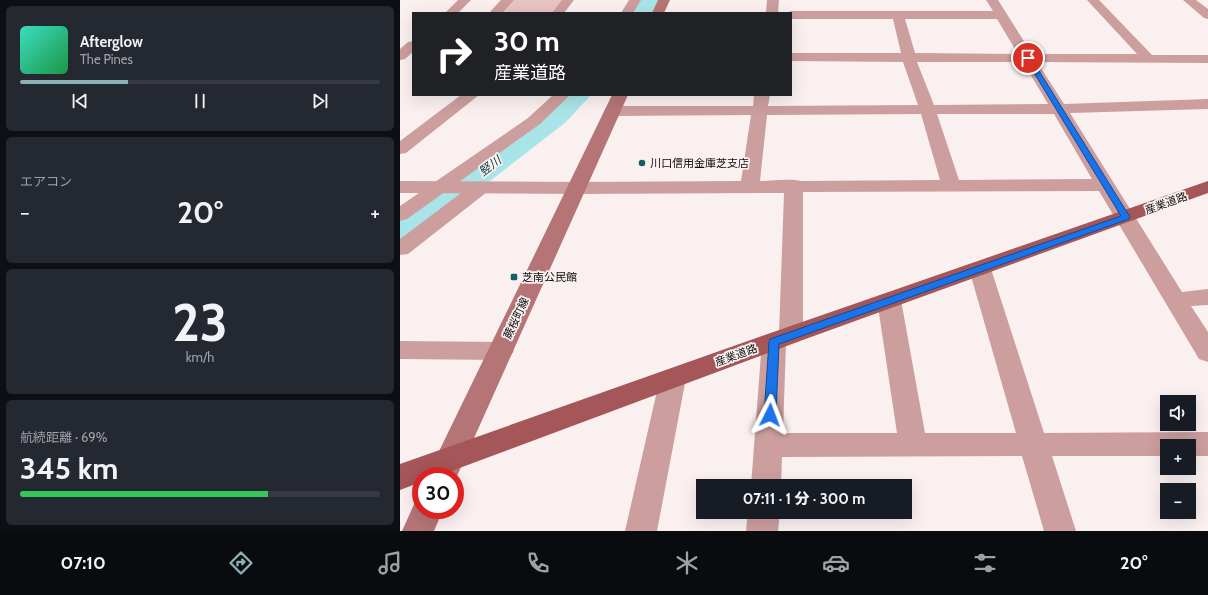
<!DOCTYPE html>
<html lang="ja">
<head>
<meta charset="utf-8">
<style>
	body { margin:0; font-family:Cabin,"Noto Sans JP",sans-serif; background:#242831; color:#f1f3f6; height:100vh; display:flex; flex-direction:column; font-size:15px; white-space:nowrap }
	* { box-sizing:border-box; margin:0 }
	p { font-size:13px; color:#9ea1a6 }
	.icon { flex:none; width:22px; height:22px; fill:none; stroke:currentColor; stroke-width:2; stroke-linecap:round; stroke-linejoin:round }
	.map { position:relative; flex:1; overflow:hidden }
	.panel { display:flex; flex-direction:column; gap:6px; padding:6px; background:#0d0f14; width:400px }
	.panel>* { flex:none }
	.guide { position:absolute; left:12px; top:12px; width:380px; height:84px; border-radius:0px; box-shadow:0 4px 16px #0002; background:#202124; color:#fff; overflow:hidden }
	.controls { position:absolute; left:760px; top:395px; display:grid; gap:8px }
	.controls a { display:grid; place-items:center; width:36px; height:36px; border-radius:0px; background:#171b24; box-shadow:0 4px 16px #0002; font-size:20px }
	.speed { position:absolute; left:12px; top:467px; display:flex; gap:8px; font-size:20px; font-weight:700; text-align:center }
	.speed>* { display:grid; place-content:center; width:52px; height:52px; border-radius:50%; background:#171b24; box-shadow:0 4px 16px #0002; line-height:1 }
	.speed .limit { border:6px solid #d22; background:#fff; color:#111 }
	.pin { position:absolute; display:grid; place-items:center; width:34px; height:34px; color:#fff; margin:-17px; border:2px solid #fff; border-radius:50%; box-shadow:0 1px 4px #0007 }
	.me { position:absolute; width:44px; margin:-22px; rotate:3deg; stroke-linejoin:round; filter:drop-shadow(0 0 3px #0008) }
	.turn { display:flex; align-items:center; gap:14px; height:84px; padding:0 16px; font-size:18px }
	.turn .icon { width:52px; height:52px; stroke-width:2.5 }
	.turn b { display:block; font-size:28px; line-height:34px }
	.big { font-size:30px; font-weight:800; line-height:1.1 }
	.panel .tile { flex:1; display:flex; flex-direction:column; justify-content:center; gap:6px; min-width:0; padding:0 14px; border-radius:6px; background:#242831 }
	.panel .dial { align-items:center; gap:0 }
	.dial b { font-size:52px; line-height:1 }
	.song { display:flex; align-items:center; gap:12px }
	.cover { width:48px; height:48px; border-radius:6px; background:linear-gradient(135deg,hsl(170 70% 55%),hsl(140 70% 35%)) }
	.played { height:4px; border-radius:2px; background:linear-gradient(90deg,#8cb1b5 30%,#363941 30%) }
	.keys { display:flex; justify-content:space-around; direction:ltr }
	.heat { display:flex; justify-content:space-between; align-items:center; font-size:22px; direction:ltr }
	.charge { height:6px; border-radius:3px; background:linear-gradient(90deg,#34c759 69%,#363941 0) }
	.trip { position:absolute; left:296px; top:479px; width:216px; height:40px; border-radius:0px; background:#171b24; box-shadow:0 4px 16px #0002; font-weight:800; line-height:40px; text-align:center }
	.dock { display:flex; height:64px; justify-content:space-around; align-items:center; background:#090b0e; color:#9ea1a6 }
	.dock .icon { width:28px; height:28px }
	.dock .active { color:#8cb1b5 }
	.dock b { font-size:18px; color:#f1f3f6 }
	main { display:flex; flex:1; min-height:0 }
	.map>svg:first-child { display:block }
	.green { fill:#eac3c3 }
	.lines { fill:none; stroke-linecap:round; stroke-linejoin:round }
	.river { fill:#a9e5e8; fill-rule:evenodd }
	.minor { fill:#cc9e9e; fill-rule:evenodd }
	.tertiary { fill:#cc9e9e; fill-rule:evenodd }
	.secondary { fill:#b57576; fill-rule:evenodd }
	.primary { fill:#a45659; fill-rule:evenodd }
	.route { fill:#1a73e8; stroke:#114b97 }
	.poi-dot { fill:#106165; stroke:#faf0f0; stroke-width:1.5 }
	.labels { text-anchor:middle; stroke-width:3.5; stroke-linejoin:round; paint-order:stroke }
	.poi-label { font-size:11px; fill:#0f0c0c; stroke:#faf0f0; text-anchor:start }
	.street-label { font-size:11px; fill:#0f0c0c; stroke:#faf0f0 }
	.water-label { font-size:12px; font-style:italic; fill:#0d4446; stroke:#faf0f0 }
</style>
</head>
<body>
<main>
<section class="panel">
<div class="tile">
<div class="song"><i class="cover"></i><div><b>Afterglow</b><p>The Pines</p></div></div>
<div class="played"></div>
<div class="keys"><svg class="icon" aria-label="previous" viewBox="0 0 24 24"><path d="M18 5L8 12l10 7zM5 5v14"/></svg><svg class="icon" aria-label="pause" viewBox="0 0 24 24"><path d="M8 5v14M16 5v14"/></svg><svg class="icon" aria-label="next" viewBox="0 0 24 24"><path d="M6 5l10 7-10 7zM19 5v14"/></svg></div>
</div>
<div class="tile"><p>エアコン</p>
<div class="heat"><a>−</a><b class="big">20°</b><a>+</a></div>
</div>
<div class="tile dial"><b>23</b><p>km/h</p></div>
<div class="tile"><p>航続距離 · 69%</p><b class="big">345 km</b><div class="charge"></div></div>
</section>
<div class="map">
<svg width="808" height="531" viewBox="0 0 808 531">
	<rect width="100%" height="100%" fill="#faf0f0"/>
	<!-- green -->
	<polygon class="green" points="112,0 164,0 153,13 99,13"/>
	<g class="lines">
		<!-- river -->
		<g class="river">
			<polygon points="239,0 261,0 254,13 232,13"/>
			<polygon points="161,95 191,95 166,122 13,241 0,244 0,215 146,110"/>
		</g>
		<!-- minor -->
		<g class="minor">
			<polygon points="58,0 71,0 58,13 45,13"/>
			<polygon points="101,0 114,0 102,13 89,13"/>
			<polygon points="162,0 174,0 164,13 152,13"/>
			<polygon points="229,0 241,0 233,13 221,13"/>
			<polygon points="367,0 379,0 378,13 366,13"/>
			<path d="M586 0H598L632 54H737L687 0H699L752 55H808V63L637 62 664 104 808 99V109L670 113 782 292 808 289V305L791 306 808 332V362L799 359 699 191 403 192V335L400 341 391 344 386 342 383 433H497L477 300 481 295 489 292 497 295 501 300 525 433H616L569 269 572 264 580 262 588 264 591 269 644 433 808 432V456H789V446H767V456H652L676 531H644L622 456 382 457 381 486H351L362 341 365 335 374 332 379 334 384 193 178 194 171 192 169 188 171 184 178 182 341 181 351 115 212 116 206 114 204 111 206 108 212 106H353L354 95H370L368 106 518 105 503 62 391 61V53H501L493 19H391V13H386L391 11H593ZM505 19H597L618 54 515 53ZM517 62H623L648 104 534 105ZM521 114 540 180 401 181C391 178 371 181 360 181L367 115ZM537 114H654L692 179 559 180Z"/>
			<polygon points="13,41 13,52 5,59 0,60 0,49 8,42"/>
			<polygon points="61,95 79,95 6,153 0,154 0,141"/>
			<polygon points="153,95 170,95 140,124 7,219 0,221 0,206 128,118"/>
			<polygon points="80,182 87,184 89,188 87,192 8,254 0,255 0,239 73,184"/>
			<polygon points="0,341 101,342 110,345 114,351 110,357 101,360 0,359"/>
			<polygon points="273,368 282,371 286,378 257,531 225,531 260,378 264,371"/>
			<polygon points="348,512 380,512 378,531 346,531"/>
		</g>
		<!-- tertiary -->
		<g class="tertiary">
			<polygon points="783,0 796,0 808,9 808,19 804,18"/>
			<polygon points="0,181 178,182 185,184 187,188 185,192 178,194 0,193"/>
		</g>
		<!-- secondary -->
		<g class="secondary">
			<polygon points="258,0 270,0 264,13 252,13"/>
			<polygon points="212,95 228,95 57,476 55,480 55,476 27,476"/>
			<polygon points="21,498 21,510 43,510 34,531 2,531 16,500"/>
		</g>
		<!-- primary -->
		<polygon class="primary" points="808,181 808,193 400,341 38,476 21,476 21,482 0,490 0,464 382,329"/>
	</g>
	<!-- route -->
	<polygon class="route" points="626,57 631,58 730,217 729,219 379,344 376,415 374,418 370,420 366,418 364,415 369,342 370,339 721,216 625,58"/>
	<!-- markers -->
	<g class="poi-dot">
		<circle cx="242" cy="163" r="4"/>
		<rect x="110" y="273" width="8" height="8" rx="2"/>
	</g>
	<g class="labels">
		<!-- poi labels -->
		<g class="poi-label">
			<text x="250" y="167">川口信用金庫芝支店</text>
			<text x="122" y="281">芝南公民館</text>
		</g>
		<!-- street labels -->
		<g class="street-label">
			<text transform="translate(766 203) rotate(-20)" y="4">産業道路</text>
			<text transform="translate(116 318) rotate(-65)" y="4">蕨桜町線</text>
			<text transform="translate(336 355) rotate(-20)" y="4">産業道路</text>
		</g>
		<!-- water labels -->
		<g class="water-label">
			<text transform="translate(90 166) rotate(-37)" y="4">竪川</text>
		</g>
	</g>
</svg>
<div class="controls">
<a><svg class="icon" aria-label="sound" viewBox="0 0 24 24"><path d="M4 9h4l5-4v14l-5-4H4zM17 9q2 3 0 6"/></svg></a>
<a>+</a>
<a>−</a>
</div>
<div class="speed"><div class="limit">30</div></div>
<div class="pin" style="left:628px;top:58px;background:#d93025"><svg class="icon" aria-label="arrive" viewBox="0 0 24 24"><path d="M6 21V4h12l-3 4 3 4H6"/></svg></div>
<svg class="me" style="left:370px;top:415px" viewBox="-20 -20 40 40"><path d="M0-17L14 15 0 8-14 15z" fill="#1a73e8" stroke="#fff" stroke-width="4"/></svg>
<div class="trip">07:11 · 1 分 · 300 m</div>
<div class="guide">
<div class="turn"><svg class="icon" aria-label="right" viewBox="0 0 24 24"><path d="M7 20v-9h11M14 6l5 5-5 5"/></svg><div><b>30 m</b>産業道路</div></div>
</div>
</div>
</main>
<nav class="dock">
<b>07:10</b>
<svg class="icon active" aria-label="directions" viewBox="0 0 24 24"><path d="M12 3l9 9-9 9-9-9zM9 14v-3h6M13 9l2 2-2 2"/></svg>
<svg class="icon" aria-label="music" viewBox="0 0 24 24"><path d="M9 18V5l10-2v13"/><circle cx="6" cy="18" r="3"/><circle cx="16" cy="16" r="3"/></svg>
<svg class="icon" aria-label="phone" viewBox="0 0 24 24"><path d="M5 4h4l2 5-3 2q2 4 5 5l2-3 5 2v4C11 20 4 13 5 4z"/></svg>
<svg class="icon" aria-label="climate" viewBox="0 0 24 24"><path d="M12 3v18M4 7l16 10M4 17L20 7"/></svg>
<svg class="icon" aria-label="car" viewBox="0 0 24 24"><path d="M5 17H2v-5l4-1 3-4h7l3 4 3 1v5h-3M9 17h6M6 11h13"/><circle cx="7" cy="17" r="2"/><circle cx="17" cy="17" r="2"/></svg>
<svg class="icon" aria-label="filters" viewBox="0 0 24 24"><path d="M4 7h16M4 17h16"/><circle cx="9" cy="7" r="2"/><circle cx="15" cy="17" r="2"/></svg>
<b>20°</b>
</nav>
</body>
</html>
